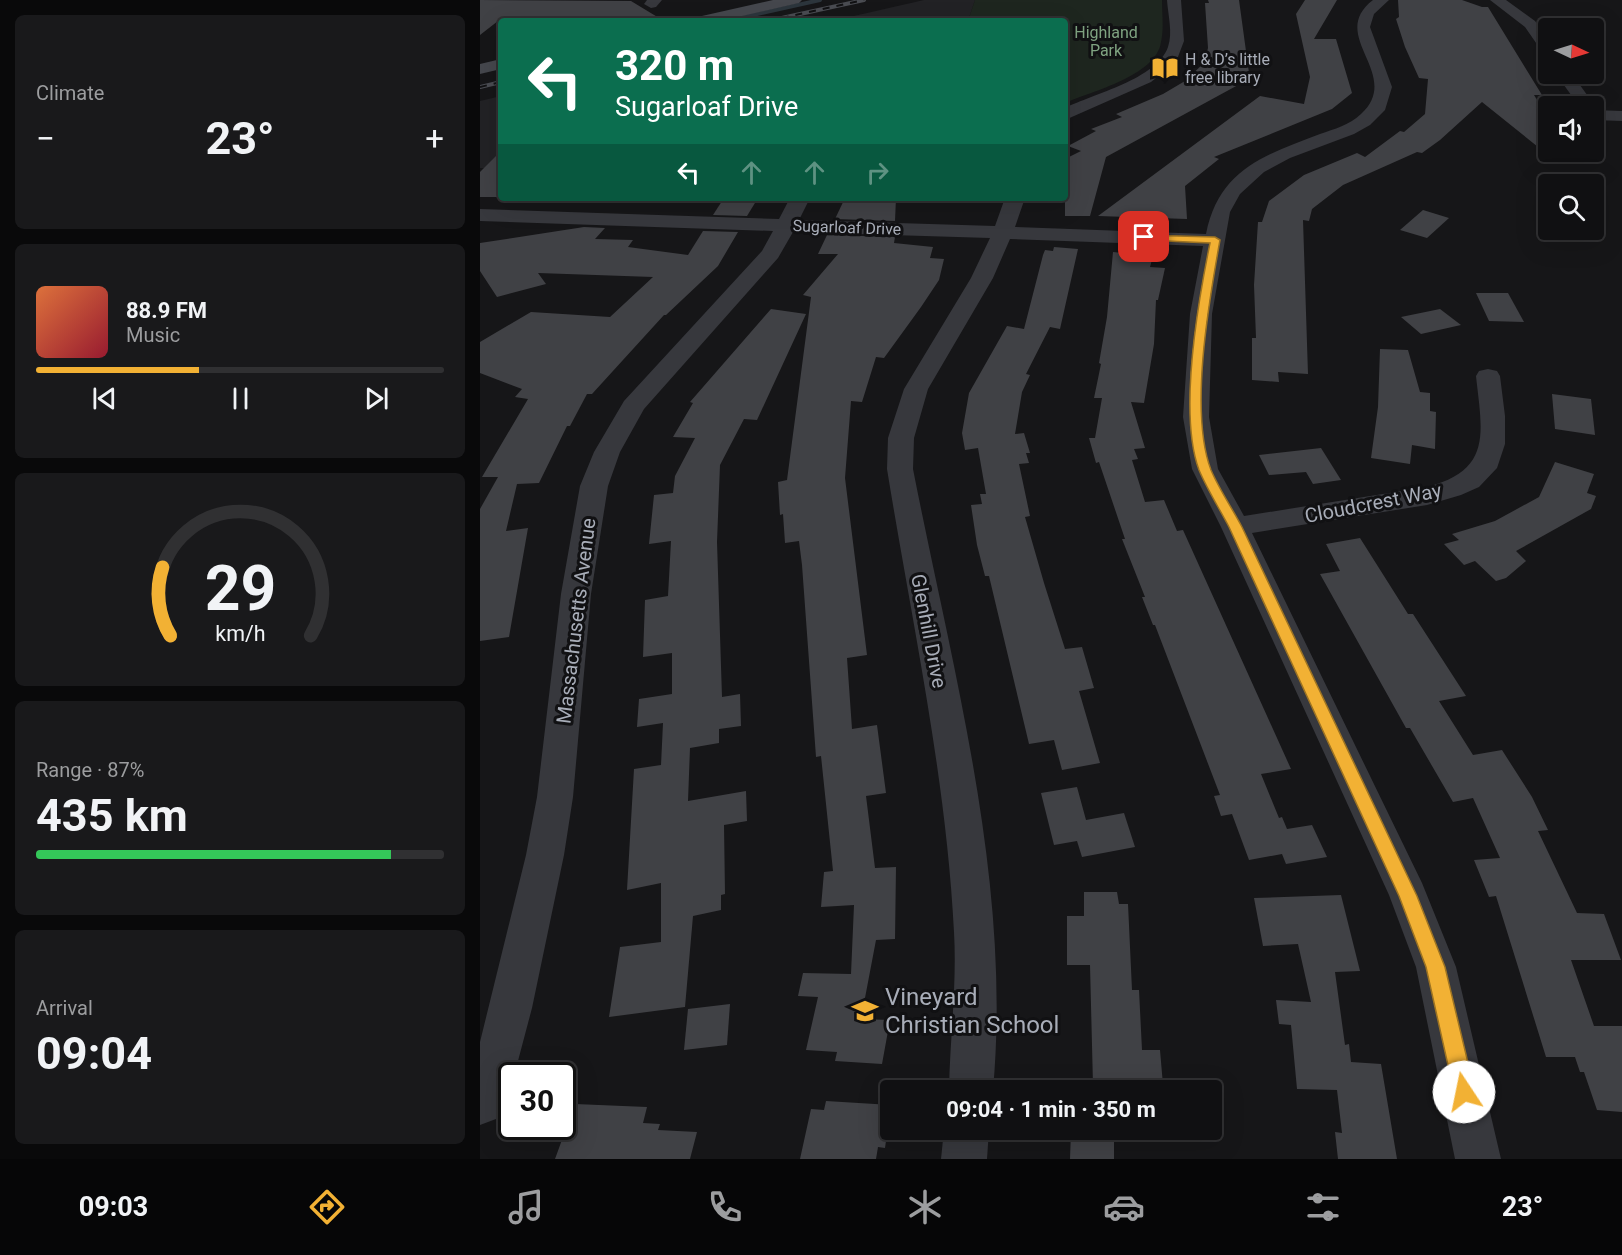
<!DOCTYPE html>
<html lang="en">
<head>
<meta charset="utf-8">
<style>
	body { margin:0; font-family:Roboto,sans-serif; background:#19191b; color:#f1f3f6; height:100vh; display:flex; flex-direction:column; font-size:22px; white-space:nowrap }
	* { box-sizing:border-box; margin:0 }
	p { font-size:20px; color:#9c9d9f }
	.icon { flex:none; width:33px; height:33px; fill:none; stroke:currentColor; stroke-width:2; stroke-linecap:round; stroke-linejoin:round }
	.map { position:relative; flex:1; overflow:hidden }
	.drawer { display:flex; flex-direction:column; gap:15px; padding:15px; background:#09090a; width:480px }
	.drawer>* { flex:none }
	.guide { position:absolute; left:18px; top:18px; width:570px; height:183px; border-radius:6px; box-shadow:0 6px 24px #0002,0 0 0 2px #303032; background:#0b6e4f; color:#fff; overflow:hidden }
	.needle { width:39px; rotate:94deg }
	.controls { position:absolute; left:1058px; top:18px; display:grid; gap:12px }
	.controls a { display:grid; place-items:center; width:66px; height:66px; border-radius:6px; background:#101012; box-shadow:0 6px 24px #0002,0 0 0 2px #303032; font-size:30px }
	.speed { position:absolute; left:18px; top:1062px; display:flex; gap:12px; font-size:30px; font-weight:700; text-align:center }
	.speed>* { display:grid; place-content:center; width:78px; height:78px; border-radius:50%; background:#101012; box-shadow:0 6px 24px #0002,0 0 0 2px #303032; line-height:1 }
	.speed .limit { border:3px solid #111; border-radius:9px; background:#fff; color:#111 }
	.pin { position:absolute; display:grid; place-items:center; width:51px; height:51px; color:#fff; margin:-26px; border-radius:12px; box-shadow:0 3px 9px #0006 }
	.me { position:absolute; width:66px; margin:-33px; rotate:349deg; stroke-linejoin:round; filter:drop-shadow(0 0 4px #0008) }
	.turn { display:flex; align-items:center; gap:21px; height:126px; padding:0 18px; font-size:27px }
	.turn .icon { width:78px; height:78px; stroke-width:2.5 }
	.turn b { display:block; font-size:42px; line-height:51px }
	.lanes { display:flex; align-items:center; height:57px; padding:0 18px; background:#0003; justify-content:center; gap:30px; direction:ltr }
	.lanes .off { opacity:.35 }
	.big { font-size:45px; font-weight:700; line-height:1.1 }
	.drawer .tile { flex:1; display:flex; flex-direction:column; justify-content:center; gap:9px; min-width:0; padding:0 21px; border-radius:9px; background:#19191b }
	.drawer .dial { align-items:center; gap:0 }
	.dial svg { height:156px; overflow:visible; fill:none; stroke:#303032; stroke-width:7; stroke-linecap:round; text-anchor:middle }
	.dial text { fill:#f1f3f6; stroke:none }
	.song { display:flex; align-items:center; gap:18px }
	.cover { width:72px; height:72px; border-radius:9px; background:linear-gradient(135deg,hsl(20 70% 55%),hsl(350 70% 35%)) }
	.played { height:6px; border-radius:3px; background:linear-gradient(90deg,#f2b134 40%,#303032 40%) }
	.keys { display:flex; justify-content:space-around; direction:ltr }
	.heat { display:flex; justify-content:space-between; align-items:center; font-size:33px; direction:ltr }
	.charge { height:9px; border-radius:4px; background:linear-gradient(90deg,#34c759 87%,#303032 0) }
	.trip { position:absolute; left:400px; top:1080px; width:342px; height:60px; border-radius:6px; background:#101012; box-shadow:0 6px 24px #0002,0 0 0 2px #303032; font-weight:700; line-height:60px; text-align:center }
	.menu { display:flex; height:96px; justify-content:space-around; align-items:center; background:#060607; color:#9c9d9f }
	.menu .icon { width:42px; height:42px }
	.menu .active { color:#f2b134 }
	.menu b { font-size:27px; color:#f1f3f6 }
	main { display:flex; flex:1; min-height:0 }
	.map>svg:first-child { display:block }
	.built { fill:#222225 }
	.green { fill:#1e261f }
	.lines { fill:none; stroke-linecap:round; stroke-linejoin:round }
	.stream { stroke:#2c353c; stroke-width:4 }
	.building { fill:#404145 }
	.street { fill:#37383d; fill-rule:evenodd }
	.secondary { fill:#45474d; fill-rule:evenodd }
	.rail-casing { stroke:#4a4c52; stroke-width:4 }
	.rail { stroke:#111113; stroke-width:2; stroke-dasharray:7; stroke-linecap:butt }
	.route { fill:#f2b134; stroke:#9d7322; stroke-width:1.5 }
	.labels { text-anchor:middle; stroke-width:6; stroke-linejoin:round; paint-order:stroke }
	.far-park-label { font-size:16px; fill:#7fa381; stroke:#111113 }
	.far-poi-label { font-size:16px; fill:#a8adb8; stroke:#111113; text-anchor:start }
	.far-street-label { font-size:16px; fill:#a8adb8; stroke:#111113 }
	.street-label { font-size:20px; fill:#a8adb8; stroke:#111113 }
	.near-poi-label { font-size:24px; fill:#a8adb8; stroke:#111113; text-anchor:start }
</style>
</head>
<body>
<main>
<section class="drawer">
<div class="tile"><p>Climate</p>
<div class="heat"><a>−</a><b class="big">23°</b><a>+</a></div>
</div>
<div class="tile">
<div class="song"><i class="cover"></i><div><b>88.9 FM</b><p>Music</p></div></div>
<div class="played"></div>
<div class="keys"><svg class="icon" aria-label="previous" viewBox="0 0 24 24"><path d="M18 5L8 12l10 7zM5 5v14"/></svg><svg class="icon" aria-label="pause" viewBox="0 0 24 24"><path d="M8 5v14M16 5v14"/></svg><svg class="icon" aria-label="next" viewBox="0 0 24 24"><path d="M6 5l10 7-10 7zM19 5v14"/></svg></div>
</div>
<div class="tile dial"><svg viewBox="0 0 100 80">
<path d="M14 69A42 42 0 1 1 86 69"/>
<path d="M14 69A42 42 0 0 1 10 34" stroke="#f2b134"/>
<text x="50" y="56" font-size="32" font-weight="700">29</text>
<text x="50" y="72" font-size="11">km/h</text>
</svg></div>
<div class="tile"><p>Range · 87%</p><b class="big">435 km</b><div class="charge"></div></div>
<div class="tile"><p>Arrival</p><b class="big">09:04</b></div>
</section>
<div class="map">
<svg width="1142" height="1159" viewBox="0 0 1142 1159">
	<rect width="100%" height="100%" fill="#161618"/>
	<!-- built -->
	<g class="built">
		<polygon points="444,0 495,0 488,21 352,21"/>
		<polygon points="21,96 21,169 0,168 0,101"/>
	</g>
	<!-- green -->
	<path class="green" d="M495 0H682C682 14 684 29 681 42 676 76 612 91 585 103V21H488Z"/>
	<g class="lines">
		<!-- stream -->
		<polyline class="stream" points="246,21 340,0"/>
	</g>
	<!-- building -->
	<g class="building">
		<polygon points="0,0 151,1 184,21 18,21 0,35"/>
		<polygon points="728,0 759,0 769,73 758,85 626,157 610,216 585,216 585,159 601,151 588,146 616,131 611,129 642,117 636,114 683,94 705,81 724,63 728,48 725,3 729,3"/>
		<polygon points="825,0 857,0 834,39 856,39 872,93 852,109 734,157 739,159 705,186 707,219 618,216 780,96 824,104 830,77 816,14"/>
		<polygon points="918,0 982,0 1002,7 1008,7 1062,95 1054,95 1068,118 1068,155 1002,102 960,140 942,153 937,152 863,185 832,209 829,221 823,220 828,374 798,372 799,382 772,380 772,338 776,338 774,285 778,222 782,222 789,201 824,175 877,153 885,157 920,131 924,132 945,114 948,79 939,78 925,47 916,19 919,17"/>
		<polygon points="21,151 21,197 0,197 0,172"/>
		<polygon points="244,198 278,198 267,216 233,215"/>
		<polygon points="365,198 416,198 415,221 355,219"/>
		<polygon points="943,210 969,218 947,238 920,230"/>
		<polygon points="104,227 125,228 115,239 153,240 148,247 208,255 223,231 258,232 238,266 186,315 184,315 112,394 107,394 90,426 87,426 59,483 37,484 26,531 48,528 29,637 0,641 0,509 18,477 2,477 48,399 35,397 42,389 0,373 0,342 51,312 130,317 173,277 58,273 66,284 17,297 0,271 0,243"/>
		<polygon points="347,235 415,237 414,243 453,247 450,258 464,259 459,280 441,307 404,358 396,357 382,402 371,401 365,478 387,655 367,658 372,729 397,725 406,793 386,796 395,868 416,867 415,939 396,940 381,1019 410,1020 402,1064 355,1061 357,1052 326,1050 338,997 318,996 323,973 371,974 374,905 341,907 344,872 353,871 341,756 336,757 322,565 319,541 305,543 303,514 300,515 298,482 307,480 331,297 323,295 358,254 338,254"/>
		<polygon points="574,247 598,249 580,329 570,327 546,374 550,375 542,392 535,434 544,433 550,453 546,453 549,463 539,464 550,516 545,517 564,583 585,649 602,647 614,688 599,691 620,763 582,770 574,740 549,744 509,576 505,576 497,545 491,505 502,504 500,494 506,494 498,448 485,450 482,433 489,393 527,326 544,329 563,255 565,250 573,251"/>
		<polygon points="633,252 673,256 670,267 685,268 678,300 676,300 674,344 664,403 651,402 665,448 654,449 658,459 652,460 665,502 684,500 697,531 703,530 811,769 781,774 799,818 802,817 807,829 832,825 847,857 806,864 802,854 769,860 752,814 741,816 734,796 740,795 675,625 673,625 662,597 665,597 642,539 645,539 619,462 616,463 609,438 615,438 622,398 614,398 621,364 619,363 627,317"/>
		<polygon points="996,293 1028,293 1044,322 1009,321"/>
		<polygon points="291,309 326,314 277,420 264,419 240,465 237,542 242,697 260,694 261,726 239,729 239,743 210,748 208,801 266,791 267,821 244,825 245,894 241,895 241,910 213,916 205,1007 129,1017 140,947 181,942 181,883 147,890 154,769 181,765 183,723 157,727 159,699 192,694 192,653 163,657 165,600 188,596 191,541 169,544 174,495 193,493 195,476 215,438 193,437 213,403 210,402"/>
		<polygon points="960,309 981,325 941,334 921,317"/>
		<polygon points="900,349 928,350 940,392 950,393 950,411 956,412 955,449 932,445 930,464 891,458 898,407"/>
		<polygon points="1072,394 1111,399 1115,435 1075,429"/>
		<polygon points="841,448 861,480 833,484 826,472 789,475 779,455"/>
		<polygon points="1075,462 1114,474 1107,493 1116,496 1111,509 1036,551 1046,561 1026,578 1016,581 995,561 984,565 964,544 979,540 972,534 1015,521 1059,497"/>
		<polygon points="880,538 928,614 933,614 986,696 959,701 993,755 1022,750 1052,797 1068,830 1058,831 1097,913 1124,914 1141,960 1091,960 1114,1026 1142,1026 1142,1112 1117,1110 1104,1072 1100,1072 1095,1057 1066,1057 1016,896 1009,897 994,860 1020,858 993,798 973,802 930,728 926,728 840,574 860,571 846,544"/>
		<polygon points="597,787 606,820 644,813 655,847 602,857 597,841 574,845 561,793"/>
		<polygon points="604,892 637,892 639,904 648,904 652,990 659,990 662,1050 680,1050 683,1085 613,1085 610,965 587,965 587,916 604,916"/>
		<polygon points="861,895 880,971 855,972 865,1045 869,1044 871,1062 901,1064 917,1159 858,1159 855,1132 862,1133 857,1090 817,1089 811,1025 799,1024 796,1000 831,1002 818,944 783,946 774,898"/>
		<polygon points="250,1004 247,1045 204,1050 208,1009"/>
		<polygon points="346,1101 411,1105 405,1148 398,1147 396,1159 320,1159 331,1109 344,1110"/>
		<polygon points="95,1104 167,1107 163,1123 180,1124 178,1130 217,1132 210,1159 75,1159"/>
		<polygon points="591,1130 634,1130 634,1159 590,1159"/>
	</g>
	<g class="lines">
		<!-- street -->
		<g class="street">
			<polygon points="167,0 182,0 176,7 171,8 164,4"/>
			<path d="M687 0H701L704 41 696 62 671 82 585 120V108C613 94 677 79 688 47 693 33 688 15 687 0Z"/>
			<path d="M893 0H909L894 14 890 27 912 87 905 110 890 125 874 134 810 158 784 172 760 194 750 212 732 314 729 417 738 469 764 516 947 487C1013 470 1002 432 996 376L999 371 1008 369 1017 371 1020 376 1025 416V444L1017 468 999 487 981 495 947 505 772 533 942 883 976 967 1021 1159H975L936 967 909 895 741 527 712 469 703 417 710 314 723 246 530 239 513 278 448 389 434 438 433 469C473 673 532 881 513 1090H469C470 1037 477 985 474 932 466 776 432 623 407 469L408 438 424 389 491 278 510 238 313 232 298 258 164 409 140 452 128 486 111 594 93 797 84 855 52 1008 34 1076H32V1082L16 1119 0 1125V1042L46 855 57 797 81 594 100 486 114 452 144 401 282 251 293 231 0 221V209L299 219 310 198H330L319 220 515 226 525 198H545L535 227 726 234C739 169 785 155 840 134 854 129 870 125 881 114 924 74 846 36 893 0Z"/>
			<polygon points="1010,0 1026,0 1055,21 1068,39 1068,55 1063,53 1045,27"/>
			<polygon points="1076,74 1092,74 1115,106 1113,110 1113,106 1099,106"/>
			<polygon points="1113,110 1142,111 1142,121 1113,120"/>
			<polygon points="464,1130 509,1130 507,1159 461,1159"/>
		</g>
		<!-- secondary -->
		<g class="secondary">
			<polygon points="293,0 322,0 319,3 240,21 211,21 213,18"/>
			<polygon points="21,59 21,69 0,74 0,64"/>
		</g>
		<!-- rail casing -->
		<g class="rail-casing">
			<g id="rail">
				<polyline points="288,21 384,0"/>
				<polyline points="0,87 21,82"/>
			</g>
		</g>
		<!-- rail -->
		<use href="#rail" class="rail"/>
	</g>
	<!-- route -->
	<path class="route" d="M660 235 735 237 740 240C729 301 709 412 731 470 739 489 752 508 762 527L937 896 965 967 995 1092 992 1099 984 1102 977 1099 974 1092 946 967 919 896 749 527C739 508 727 489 719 470 698 413 718 302 730 243L664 240 660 239Z"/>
	<!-- icons -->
	<defs>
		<g id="library-bare" transform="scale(2.07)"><path d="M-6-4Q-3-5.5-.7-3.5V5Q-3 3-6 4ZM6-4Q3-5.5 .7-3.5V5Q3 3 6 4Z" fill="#f2b134" stroke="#111113" stroke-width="2.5" paint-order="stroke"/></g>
		<g id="school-bare" transform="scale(2.07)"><path d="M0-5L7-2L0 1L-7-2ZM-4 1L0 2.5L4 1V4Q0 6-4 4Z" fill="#f2b134" stroke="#111113" stroke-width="2.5" paint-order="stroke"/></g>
	</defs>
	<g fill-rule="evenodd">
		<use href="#library-bare" x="685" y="68"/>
		<use href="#school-bare" x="385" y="1011"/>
	</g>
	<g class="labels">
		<!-- far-park labels -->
		<g class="far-park-label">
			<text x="626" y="38">Highland<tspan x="626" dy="18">Park</tspan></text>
		</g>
		<!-- far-poi labels -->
		<g class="far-poi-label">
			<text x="705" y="65">H &amp; D’s little<tspan x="705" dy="18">free library</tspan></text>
		</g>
		<!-- far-street labels -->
		<g class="far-street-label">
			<text transform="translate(367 227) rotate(2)" y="6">Sugarloaf Drive</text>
		</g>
		<!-- street labels -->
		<g class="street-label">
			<text transform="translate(893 503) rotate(-11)" y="7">Cloudcrest Way</text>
			<text transform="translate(96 621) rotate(-83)" y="7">Massachusetts Avenue</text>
			<text transform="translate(449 631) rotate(79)" y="7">Glenhill Drive</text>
		</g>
		<!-- near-poi labels -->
		<g class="near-poi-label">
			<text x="405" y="1005">Vineyard<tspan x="405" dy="28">Christian School</tspan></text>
		</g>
	</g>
</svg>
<div class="controls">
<a><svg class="needle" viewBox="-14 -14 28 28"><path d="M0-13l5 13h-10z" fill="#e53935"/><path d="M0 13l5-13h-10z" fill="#9c9d9f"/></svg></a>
<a><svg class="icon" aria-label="sound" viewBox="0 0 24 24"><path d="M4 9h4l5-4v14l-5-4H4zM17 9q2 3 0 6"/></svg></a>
<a><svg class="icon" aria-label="search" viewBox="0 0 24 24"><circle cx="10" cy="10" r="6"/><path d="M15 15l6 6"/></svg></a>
</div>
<div class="speed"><div class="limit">30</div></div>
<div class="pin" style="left:664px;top:237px;background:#d93025"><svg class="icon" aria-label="arrive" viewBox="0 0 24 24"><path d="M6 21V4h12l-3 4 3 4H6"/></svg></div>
<svg class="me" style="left:984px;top:1092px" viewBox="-20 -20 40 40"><circle r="19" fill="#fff"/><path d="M0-13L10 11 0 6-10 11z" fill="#f2b134"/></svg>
<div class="trip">09:04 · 1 min · 350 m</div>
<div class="guide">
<div class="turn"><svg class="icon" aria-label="left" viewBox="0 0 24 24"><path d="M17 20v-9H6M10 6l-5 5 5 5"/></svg><div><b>320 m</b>Sugarloaf Drive</div></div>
<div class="lanes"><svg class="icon" aria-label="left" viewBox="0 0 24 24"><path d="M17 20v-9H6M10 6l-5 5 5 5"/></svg><svg class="icon off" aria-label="ahead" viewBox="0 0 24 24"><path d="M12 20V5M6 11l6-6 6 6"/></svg><svg class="icon off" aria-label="ahead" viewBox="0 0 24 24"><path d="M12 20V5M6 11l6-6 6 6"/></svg><svg class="icon off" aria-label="right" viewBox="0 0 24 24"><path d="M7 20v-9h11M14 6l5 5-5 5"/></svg></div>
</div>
</div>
</main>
<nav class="menu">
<b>09:03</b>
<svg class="icon active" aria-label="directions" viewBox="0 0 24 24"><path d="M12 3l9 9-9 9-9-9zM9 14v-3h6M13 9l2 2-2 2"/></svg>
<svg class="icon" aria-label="music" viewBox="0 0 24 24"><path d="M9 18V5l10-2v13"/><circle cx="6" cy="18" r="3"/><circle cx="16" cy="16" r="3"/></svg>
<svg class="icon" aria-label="phone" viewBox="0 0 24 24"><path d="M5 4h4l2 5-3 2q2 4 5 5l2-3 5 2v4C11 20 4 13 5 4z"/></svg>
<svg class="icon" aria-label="climate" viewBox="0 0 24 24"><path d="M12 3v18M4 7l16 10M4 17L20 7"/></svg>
<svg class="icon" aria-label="car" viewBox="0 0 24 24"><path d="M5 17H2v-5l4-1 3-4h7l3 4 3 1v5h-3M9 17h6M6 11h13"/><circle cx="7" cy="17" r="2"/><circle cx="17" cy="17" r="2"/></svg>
<svg class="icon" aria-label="filters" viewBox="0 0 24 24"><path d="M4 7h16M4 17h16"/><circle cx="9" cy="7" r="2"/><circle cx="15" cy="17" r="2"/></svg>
<b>23°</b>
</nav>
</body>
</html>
